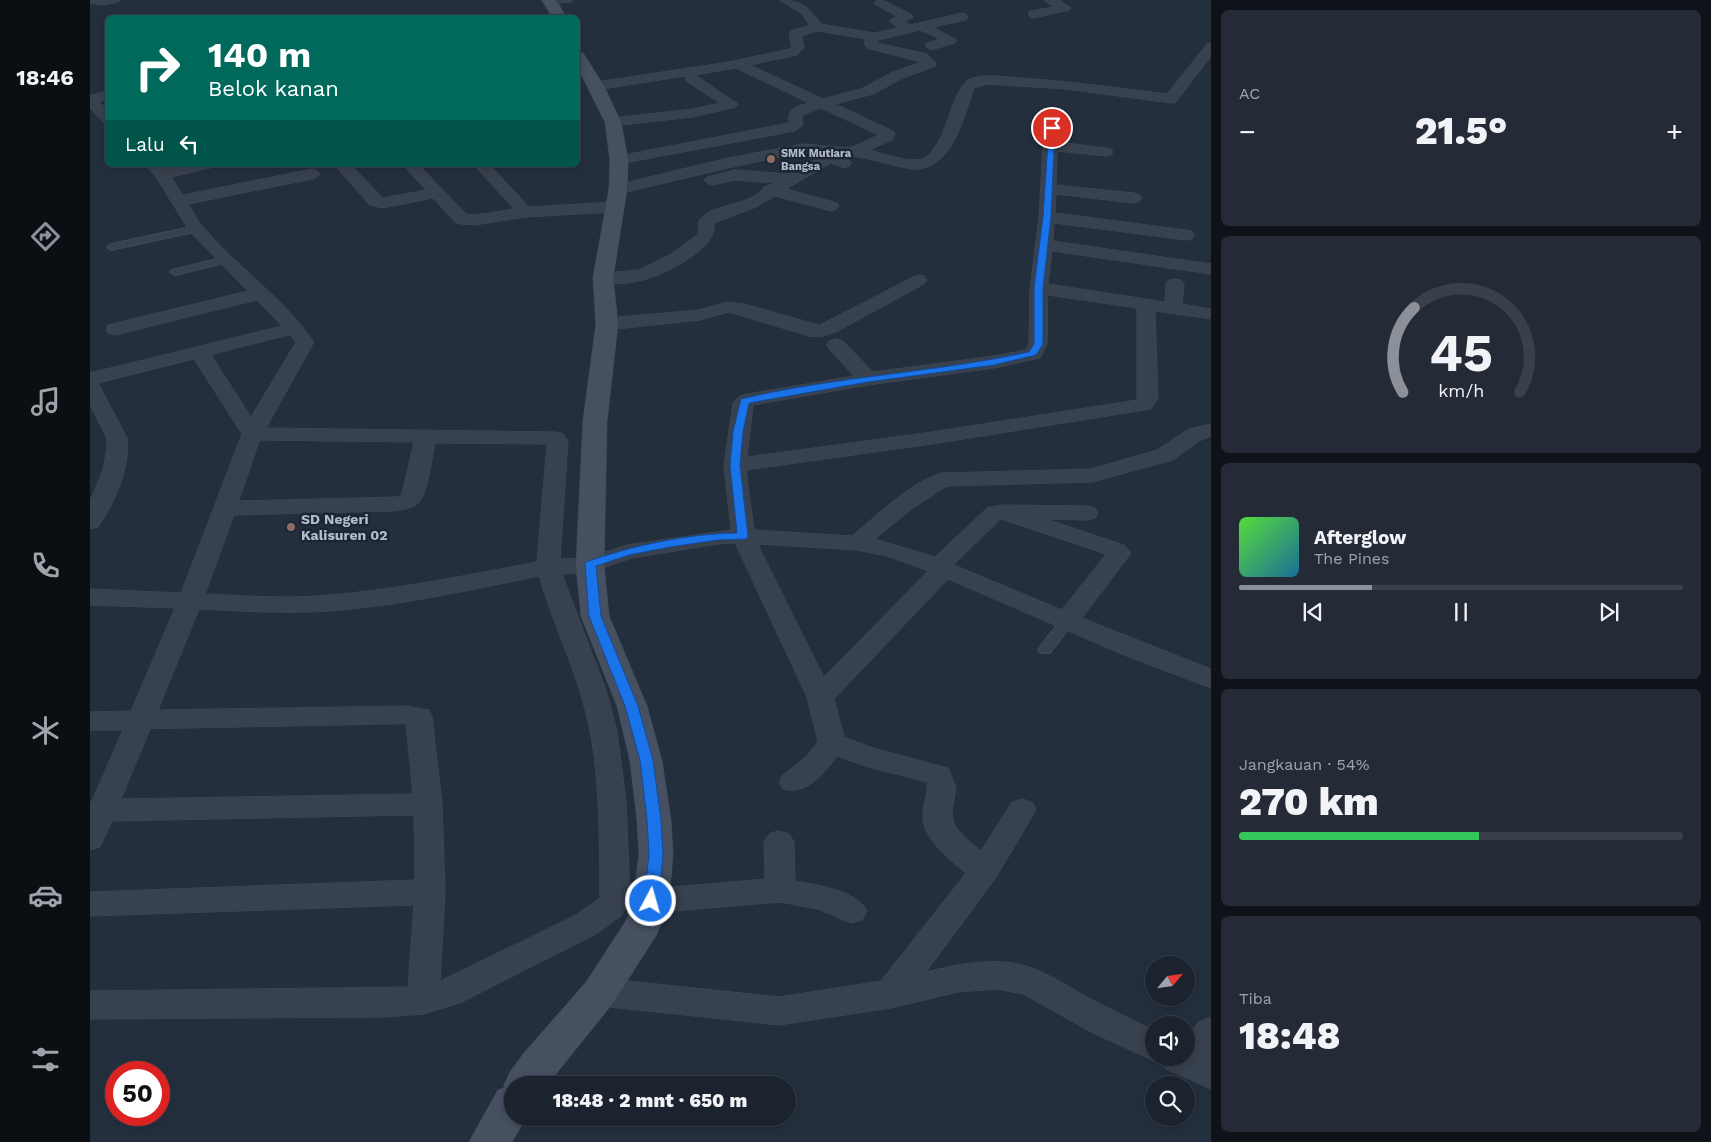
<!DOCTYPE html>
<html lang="id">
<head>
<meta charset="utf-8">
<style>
	body { margin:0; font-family:"Work Sans",sans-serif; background:#242b36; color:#f1f3f6; height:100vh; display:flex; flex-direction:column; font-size:19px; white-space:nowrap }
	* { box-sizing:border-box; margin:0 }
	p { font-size:16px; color:#a0a4aa }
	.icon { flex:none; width:28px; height:28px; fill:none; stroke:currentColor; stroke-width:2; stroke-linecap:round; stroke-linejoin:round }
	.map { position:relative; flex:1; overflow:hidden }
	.panel { display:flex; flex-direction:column; gap:10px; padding:10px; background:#0f1319; width:500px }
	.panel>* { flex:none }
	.hud { position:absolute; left:15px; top:15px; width:475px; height:152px; border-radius:8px; box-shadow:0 2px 8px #0003,0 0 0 1px #39404a; background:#00695c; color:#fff; overflow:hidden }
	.needle { width:32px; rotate:61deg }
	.controls { position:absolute; left:1055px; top:956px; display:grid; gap:10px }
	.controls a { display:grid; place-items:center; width:50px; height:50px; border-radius:50%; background:#1b232e; box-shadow:0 2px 8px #0003,0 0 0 1px #39404a; font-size:25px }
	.speed { position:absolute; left:15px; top:1061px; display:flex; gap:10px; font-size:25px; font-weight:700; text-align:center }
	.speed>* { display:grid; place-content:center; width:65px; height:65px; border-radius:50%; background:#1b232e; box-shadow:0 2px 8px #0003,0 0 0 1px #39404a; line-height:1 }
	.speed .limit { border:8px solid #d22; background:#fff; color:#111 }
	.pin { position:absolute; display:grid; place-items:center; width:42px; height:42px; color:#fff; margin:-21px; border:2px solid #fff; border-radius:50%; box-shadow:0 1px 5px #0007 }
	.me { position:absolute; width:55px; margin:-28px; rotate:6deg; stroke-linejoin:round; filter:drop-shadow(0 0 4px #0008) }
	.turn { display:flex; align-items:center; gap:18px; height:105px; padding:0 20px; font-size:22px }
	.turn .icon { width:65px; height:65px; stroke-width:2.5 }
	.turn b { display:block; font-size:35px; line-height:42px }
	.then { display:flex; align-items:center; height:48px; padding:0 20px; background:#0003; gap:10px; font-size:19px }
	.big { font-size:38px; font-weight:800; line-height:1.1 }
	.panel .widget { flex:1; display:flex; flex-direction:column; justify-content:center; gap:8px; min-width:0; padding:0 18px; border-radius:8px; background:#242b36 }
	.panel .dial { align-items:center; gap:0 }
	.dial svg { height:130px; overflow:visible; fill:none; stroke:#39404a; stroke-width:7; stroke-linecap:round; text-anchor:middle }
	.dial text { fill:#f1f3f6; stroke:none }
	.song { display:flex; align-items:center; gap:15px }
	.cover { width:60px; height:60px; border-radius:8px; background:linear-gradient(135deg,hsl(110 70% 55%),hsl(200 70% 35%)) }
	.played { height:5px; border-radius:2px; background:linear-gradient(90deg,#8c9099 30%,#39404a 30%) }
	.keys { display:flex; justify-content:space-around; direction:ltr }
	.heat { display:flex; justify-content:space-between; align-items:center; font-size:28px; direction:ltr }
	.charge { height:8px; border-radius:4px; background:linear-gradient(90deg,#34c759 54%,#39404a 0) }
	.trip { position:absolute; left:414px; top:1076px; width:292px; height:50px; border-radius:25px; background:#1b232e; box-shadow:0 2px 8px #0003,0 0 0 1px #39404a; font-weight:800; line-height:50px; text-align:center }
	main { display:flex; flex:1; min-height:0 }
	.tab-bar { display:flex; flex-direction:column; width:90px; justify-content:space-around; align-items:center; background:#0b0e12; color:#a0a4aa }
	.tab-bar .icon { width:35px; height:35px }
	.tab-bar .current { color:#8c9099 }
	.tab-bar b { font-size:22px; color:#f1f3f6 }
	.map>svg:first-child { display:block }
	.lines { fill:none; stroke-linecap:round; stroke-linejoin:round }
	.lane-casing { stroke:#414a57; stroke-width:2 }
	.street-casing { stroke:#414a57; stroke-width:1 }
	.secondary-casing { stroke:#414a57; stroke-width:1 }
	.lane { fill:#38414e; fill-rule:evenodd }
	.street { fill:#38414e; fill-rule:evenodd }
	.secondary { fill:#465061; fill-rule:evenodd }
	.route { fill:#1a73e8; stroke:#114b97 }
	.education-dot { fill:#8d6e63; stroke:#1d2633; stroke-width:2 }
	.labels { text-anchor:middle; stroke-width:5; stroke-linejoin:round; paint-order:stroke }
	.far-poi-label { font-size:11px; font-weight:bold; fill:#b4bcc9; stroke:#1d2633; text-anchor:start }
	.poi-label { font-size:14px; font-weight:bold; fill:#b4bcc9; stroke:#1d2633; text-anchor:start }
</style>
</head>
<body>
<main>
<nav class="tab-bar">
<b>18:46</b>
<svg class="icon current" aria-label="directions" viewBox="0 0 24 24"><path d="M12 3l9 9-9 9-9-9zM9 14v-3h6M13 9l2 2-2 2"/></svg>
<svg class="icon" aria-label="music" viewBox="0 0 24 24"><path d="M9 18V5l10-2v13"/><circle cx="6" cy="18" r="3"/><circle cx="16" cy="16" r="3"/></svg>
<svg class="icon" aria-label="phone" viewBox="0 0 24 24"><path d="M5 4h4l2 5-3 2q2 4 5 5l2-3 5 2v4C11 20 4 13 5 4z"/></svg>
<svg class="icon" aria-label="climate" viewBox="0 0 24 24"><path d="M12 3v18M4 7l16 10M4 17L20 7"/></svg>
<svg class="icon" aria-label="car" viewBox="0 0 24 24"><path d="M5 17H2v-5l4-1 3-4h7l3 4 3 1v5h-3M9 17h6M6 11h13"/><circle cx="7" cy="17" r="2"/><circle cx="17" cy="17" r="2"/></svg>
<svg class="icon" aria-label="filters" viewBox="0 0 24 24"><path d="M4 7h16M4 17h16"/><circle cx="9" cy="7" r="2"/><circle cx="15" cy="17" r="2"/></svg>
</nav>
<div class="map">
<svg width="1121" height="1142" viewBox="0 0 1121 1142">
	<rect width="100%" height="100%" fill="#242f3e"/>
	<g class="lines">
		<!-- lane casing -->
		<g class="lane-casing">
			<g id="lane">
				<polygon points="106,226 109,227 109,231 21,250 17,247 21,244"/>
				<polygon points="135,257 138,258 138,262 85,275 80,272 82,270"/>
				<polygon points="977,617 982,618 984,621 982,624 960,653 950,653 948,650 950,647 972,618"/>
			</g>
		</g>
		<!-- street casing -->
		<g class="street-casing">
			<g id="street">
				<polygon points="0,0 30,0 28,2 14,5 0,3"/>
				<polygon points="457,0 483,0 481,2 457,4 455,2"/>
				<path d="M690 0C712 0 718 7 731 24L784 33 808 28 799 21 807 16 786 5 784 3 788 0 794 1 821 14 823 17 815 22 820 25 872 13 876 14 878 17 876 20 843 27 867 40 865 43 841 50 835 46 837 43 850 39 830 30 788 40 787 43 837 54 846 63 845 66 811 79 783 94 745 104 803 131 805 134 802 140 779 150C792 153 819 163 831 159 857 151 860 88 880 79 895 73 914 77 929 78 979 81 1028 88 1077 94L1117 44 1121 43V56L1086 102 1081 103 976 89 897 84 884 88C874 116 862 171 823 169 807 167 790 161 774 158 765 156 755 156 746 155L759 160 762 163 759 166 754 168 741 163 696 189 747 203 749 206 747 209 741 211 685 196 666 207 627 222 624 224C629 249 570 277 549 281 536 284 520 285 507 282L504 278 507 274 549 270 581 254 607 235 609 230 608 222C622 201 660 208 674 187L685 183 645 180 622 185 617 183 614 180 617 177 645 170 699 174 736 154 713 152 638 168 528 194 522 192 520 189 522 186 638 158 713 144 760 148 789 135 731 108 712 115 713 125 705 131 529 164 524 163 522 160 524 157 529 156 699 123C698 106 705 107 719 103L646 68 605 75 648 104 646 107 603 117 523 126 518 125 516 122 518 119 523 118 603 109 630 103 596 81 595 76 506 90 499 86 506 82 639 62 699 49 702 47 699 34 701 31 720 25 711 13ZM728 31 776 39 774 43 777 48 831 62 801 73 773 88 733 99 660 65 707 55 714 48 712 36Z"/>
				<polygon points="954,0 969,0 981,8 979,10 944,18 940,17 938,14 940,11 964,7"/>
				<polygon points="18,91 18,99 9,102 18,110 18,123 13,122 0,108 0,96"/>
				<path d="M964 107 971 111 968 142 1016 148 1021 149 1023 152 1021 155 1016 156 967 151 966 185 1044 193 1050 195 1052 198 1050 201 1044 203 966 194 965 213 1096 230 1102 231 1104 235 1102 239 1096 240 964 223 963 241 1121 264V274L962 251 958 284 1075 302 1076 284 1079 280 1085 279 1091 280 1094 284 1092 304 1121 309V319L1065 311 1068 398 1061 409 842 444 656 470 664 530 762 536C786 516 822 481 852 473L1001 469 1067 450 1099 429 1121 424V436L1109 441 1083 460 1002 482 857 486 823 508 785 539 845 557 897 508 912 505 997 506 1005 508 1008 513 1005 518 997 520 956 519 1034 545 1041 553 992 618 1121 669V688L1034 655 858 579 744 699 754 737 783 748 858 768 866 787 862 812 864 824 873 836 891 851 922 802 932 799 942 802 946 810 905 879 836 972C864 965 894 959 923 963 950 967 975 985 999 998 1020 1009 1042 1020 1064 1030V1058H1096V1036L1109 1022 1121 1017V1089L1076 1069 1071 1058 1064 1061 1003 1033 933 994 907 989 868 992 801 1008 689 1025 510 1006 498 1002 494 992 498 982 510 978 689 997 791 981 876 873C859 859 831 838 833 813 834 802 838 793 837 782L778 767 747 756C735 773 716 796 693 789L689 782 693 775 716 757 728 742 717 697 645 543 628 544 542 558 500 572 472 574 516 690 527 731 536 802 540 898 532 915 508 933 370 1003 333 1014 295 1017 0 1019V991L318 987 324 905 0 916V892L325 880 324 815 22 821 10 847 0 850V805L33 730H0V712L41 711 85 608 0 605V589L91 593 152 434 104 359 8 383 37 438C40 469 25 502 8 527L0 529V501L13 470 17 448V438L0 405V373L192 326 167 300 25 335 18 333 16 329 18 325 158 291 100 232 66 177 55 165H72L75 169 93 165H123L120 168 81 177 93 195 222 169 227 171 230 174 227 177 222 179 98 204C103 211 107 220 113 227 148 268 193 297 224 342L176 428 466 432 473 434 478 441 470 559 497 558 537 545 641 530 634 465 643 403 650 396 657 394 764 376 739 349 737 345 739 341 746 339 753 341 783 372 904 356 936 350 939 344 940 288 949 217 953 146 957 111ZM958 295 1047 308V400L842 432 657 457 663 405 778 385 904 368 950 358 957 344ZM200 335 206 342 161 417 121 355ZM170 440 324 442 312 494 308 497 149 501ZM345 443 457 444 447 562C378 575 310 589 240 595 199 599 157 596 115 594L144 515 303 511C310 510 320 509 326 505 338 497 342 457 345 443ZM911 519 1016 554 972 610 864 565ZM668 544 767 550 797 556 838 571 734 677ZM449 576C462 621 483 663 495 709 511 770 509 835 510 898L486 915 350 981 355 892 352 804 342 717 339 710 316 706 68 710 109 609C152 611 195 614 239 611 309 606 380 590 449 576ZM316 724 323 794 31 799 60 729Z"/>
				<polygon points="245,165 261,165 293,198 336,190 313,165 329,165 376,214 385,215 424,209 384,165 400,165 439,207 525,202 531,204 533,207 531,210 525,212 435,217 385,225 371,224 365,222 343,198 293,208 280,205"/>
				<polygon points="828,275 834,276 837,280 834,284 746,332 730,337 719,336 639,312 610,320 517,330 510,328 508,324 510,320 517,318 609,310 638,302 654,304 729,325"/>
				<path d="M689 831 699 834 704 842 705 881C727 885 766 890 777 911L772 920 761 923 728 909 690 902 561 913 550 910 546 901 550 892 561 889 675 879 674 842 679 834Z"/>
			</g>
		</g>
		<!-- secondary casing -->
		<g class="secondary-casing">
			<g id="secondary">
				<polygon points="452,0 466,0 477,18 463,18"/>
				<polygon points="488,52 493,53 495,56 514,86 531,122 538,160 537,189 523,278 528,324 517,421 514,565 519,616 557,706 572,761 581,820 583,854 579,901 567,934 523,1003 457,1085 422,1085 422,1118 436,1118 422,1142 379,1142 408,1090 415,1087 414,1085 420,1072 434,1053 497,981 537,919 543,901 549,854 547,820 540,761 527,706 491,616 486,565 493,421 506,324 503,278 519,189 520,160 515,122 488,68"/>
			</g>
		</g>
		<!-- lane -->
		<use href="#lane" class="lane"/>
		<!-- street -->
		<use href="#street" class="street"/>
		<!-- secondary -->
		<use href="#secondary" class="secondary"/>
	</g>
	<!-- route -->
	<path class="route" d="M959 127 965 128 961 217 953 288V344L946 355 904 365 778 382 659 403 653 432 650 465 658 536 657 539 628 540 580 547 539 555 506 566 511 616 548 706 563 760 571 820 573 854 569 901 566 905 561 907 556 905 554 901 559 854 557 820 550 760 535 706 499 616 495 564 496 562C545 545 596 534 647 533L640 465 643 432 651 399C746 376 844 373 939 352L944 344V288L953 217Z"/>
	<!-- markers -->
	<g class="education-dot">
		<circle cx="681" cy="159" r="5"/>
		<circle cx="201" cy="527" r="5"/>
	</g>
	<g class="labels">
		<!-- far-poi labels -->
		<g class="far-poi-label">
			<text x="691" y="157">SMK Mutiara<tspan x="691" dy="13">Bangsa</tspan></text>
		</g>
		<!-- poi labels -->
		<g class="poi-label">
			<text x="211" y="524">SD Negeri<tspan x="211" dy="16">Kalisuren 02</tspan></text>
		</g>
	</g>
</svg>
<div class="controls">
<a><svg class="needle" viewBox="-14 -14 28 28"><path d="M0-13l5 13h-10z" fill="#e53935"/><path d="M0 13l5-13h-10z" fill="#a0a4aa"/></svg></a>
<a><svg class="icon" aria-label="sound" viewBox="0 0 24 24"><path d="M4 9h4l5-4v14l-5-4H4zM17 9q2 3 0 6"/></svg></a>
<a><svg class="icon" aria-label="search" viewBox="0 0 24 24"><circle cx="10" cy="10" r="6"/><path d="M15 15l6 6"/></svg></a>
</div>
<div class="speed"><div class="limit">50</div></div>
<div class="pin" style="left:962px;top:128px;background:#d93025"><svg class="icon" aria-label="arrive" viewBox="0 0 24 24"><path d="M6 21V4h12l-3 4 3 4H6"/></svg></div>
<svg class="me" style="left:561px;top:901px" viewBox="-20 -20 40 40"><circle r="17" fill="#1a73e8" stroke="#fff" stroke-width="3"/><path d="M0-11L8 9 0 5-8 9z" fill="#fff"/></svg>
<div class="trip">18:48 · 2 mnt · 650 m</div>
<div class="hud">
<div class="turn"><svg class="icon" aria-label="right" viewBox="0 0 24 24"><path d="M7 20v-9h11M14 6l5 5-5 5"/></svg><div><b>140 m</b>Belok kanan</div></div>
<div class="then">Lalu<svg class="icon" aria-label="left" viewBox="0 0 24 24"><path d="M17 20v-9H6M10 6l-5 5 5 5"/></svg></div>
</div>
</div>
<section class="panel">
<div class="widget"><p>AC</p>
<div class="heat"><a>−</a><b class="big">21.5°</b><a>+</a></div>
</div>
<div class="widget dial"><svg viewBox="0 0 100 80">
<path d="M14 69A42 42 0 1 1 86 69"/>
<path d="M14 69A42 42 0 0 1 21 17" stroke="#8c9099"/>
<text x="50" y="56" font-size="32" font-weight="700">45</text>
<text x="50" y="72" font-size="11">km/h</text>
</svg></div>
<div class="widget">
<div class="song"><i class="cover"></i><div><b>Afterglow</b><p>The Pines</p></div></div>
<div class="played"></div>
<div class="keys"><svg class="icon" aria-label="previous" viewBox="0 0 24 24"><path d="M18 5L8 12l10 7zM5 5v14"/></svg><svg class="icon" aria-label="pause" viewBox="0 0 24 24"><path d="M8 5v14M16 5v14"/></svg><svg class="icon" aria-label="next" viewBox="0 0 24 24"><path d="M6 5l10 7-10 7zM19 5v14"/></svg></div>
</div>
<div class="widget"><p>Jangkauan · 54%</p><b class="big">270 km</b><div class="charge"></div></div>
<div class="widget"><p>Tiba</p><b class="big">18:48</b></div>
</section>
</main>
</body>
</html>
